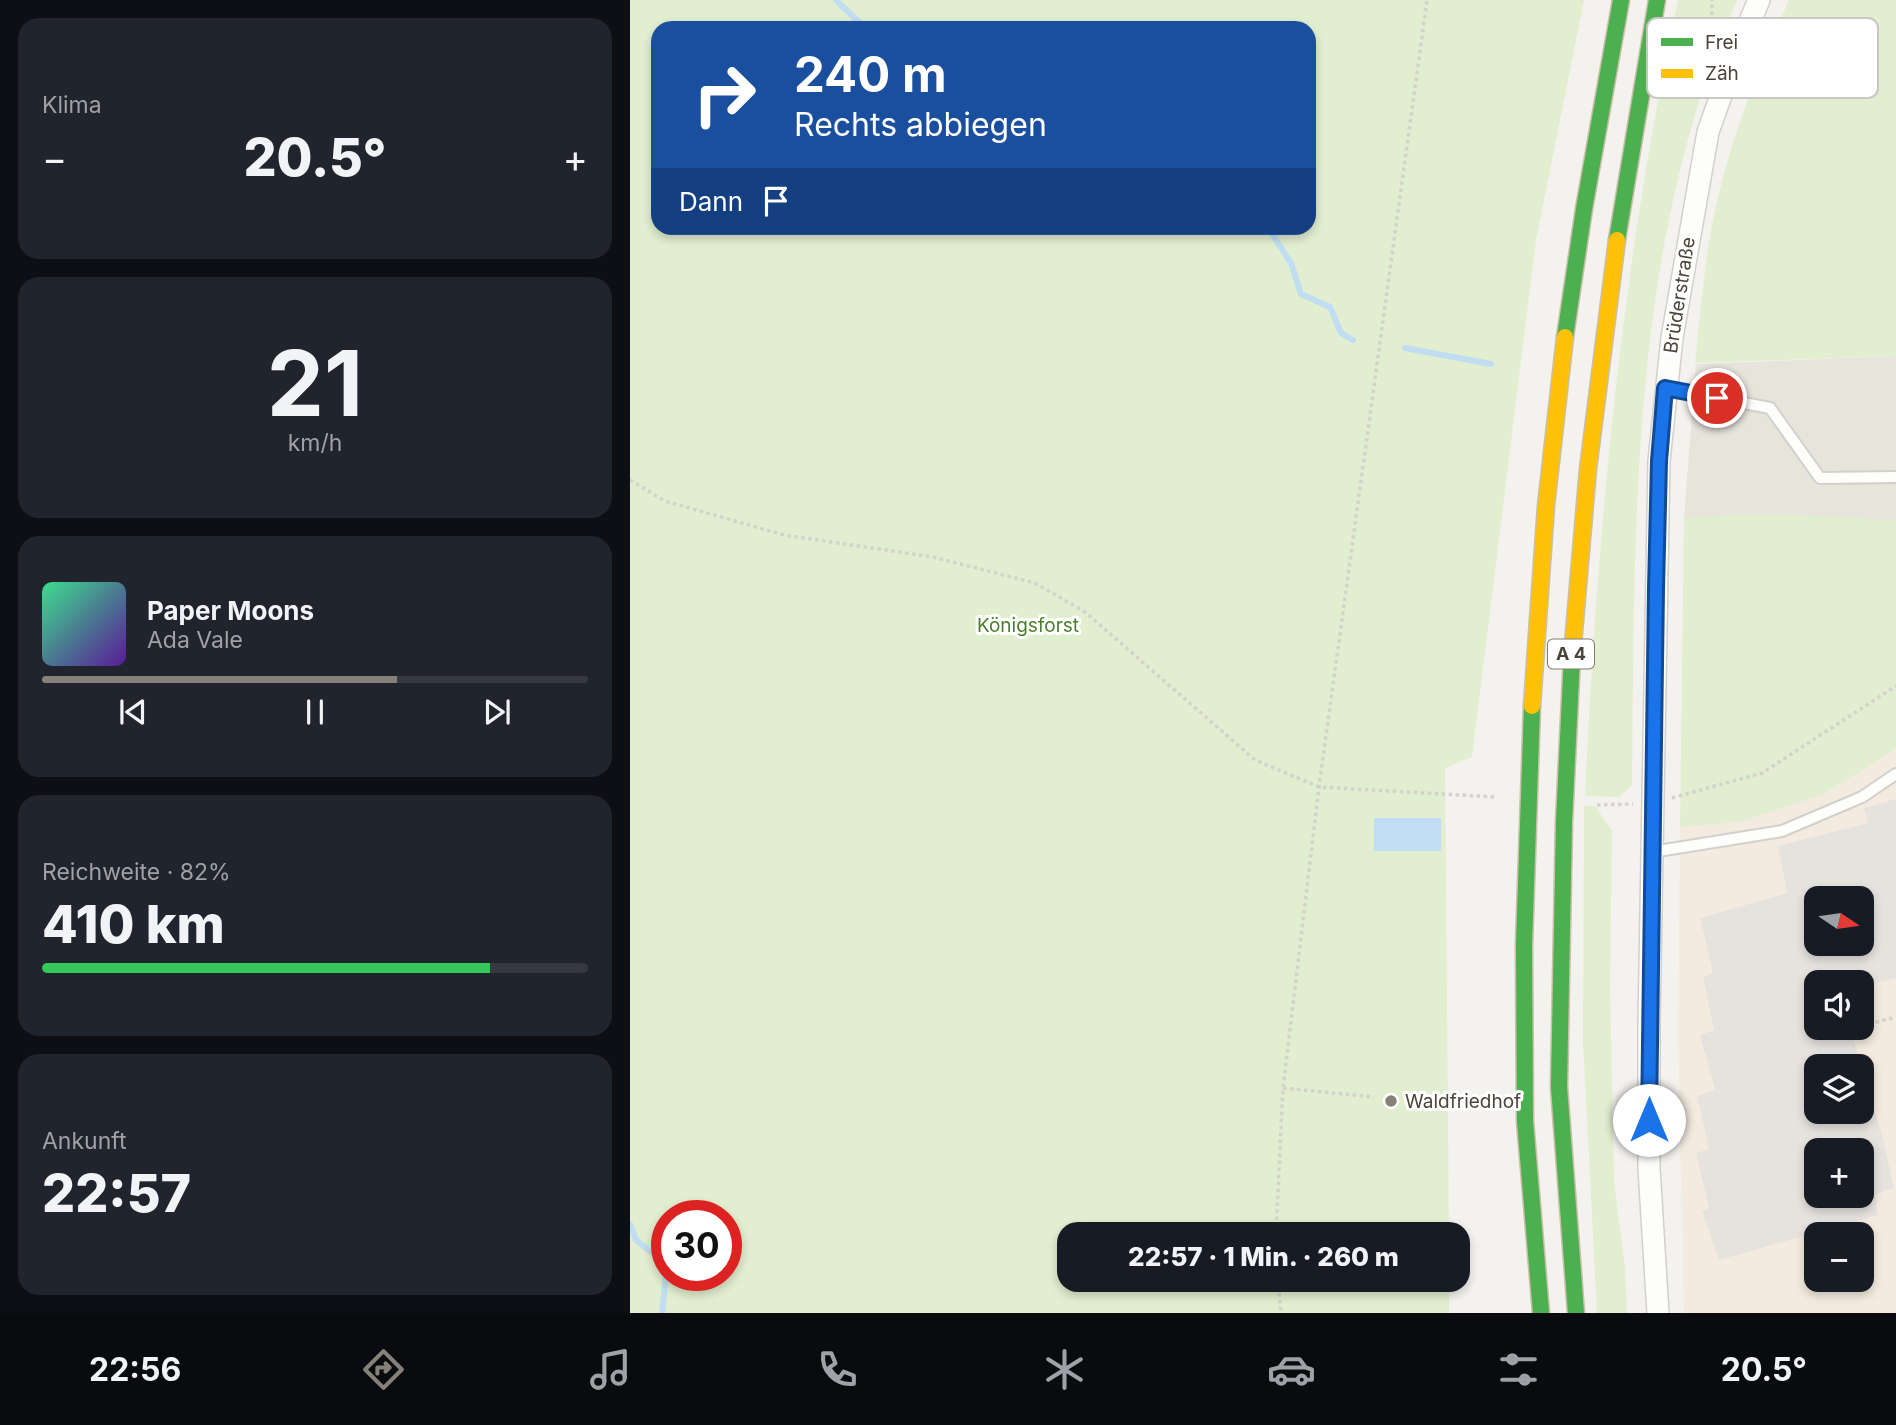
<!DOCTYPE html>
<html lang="de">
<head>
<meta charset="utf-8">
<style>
	body { margin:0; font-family:Inter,sans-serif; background:#20242c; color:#f1f3f6; height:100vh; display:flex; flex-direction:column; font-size:26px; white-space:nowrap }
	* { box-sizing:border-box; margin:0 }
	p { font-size:23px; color:#9ea1a6 }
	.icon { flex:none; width:38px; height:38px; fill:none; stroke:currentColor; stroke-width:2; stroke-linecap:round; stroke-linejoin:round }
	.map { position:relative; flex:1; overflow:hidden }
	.drawer { display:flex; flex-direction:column; gap:18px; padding:18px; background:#0d0f14; width:630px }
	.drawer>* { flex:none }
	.guide { position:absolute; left:21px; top:21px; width:665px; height:214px; border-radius:21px; box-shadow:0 4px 10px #0003; background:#1a4fa0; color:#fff; overflow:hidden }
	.needle { width:46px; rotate:103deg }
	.fabs { position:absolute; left:1174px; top:886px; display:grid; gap:14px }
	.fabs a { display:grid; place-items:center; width:70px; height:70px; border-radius:14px; background:#171b24; box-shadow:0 4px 10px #0003; font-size:35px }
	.speed { position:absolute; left:21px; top:1200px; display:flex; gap:14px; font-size:35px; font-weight:700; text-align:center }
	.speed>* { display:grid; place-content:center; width:91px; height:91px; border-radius:50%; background:#171b24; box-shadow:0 4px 10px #0003; line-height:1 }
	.speed .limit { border:10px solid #d22; background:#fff; color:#111 }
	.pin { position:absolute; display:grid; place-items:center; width:60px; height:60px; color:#fff; margin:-30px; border:4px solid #fff; border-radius:50%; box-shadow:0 2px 7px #0007 }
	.me { position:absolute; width:77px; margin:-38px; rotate:0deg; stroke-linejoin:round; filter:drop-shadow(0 0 5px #0008) }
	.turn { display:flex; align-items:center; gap:24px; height:147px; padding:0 28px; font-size:32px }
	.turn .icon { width:91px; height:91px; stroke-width:2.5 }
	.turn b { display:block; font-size:49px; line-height:60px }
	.then { display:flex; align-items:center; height:66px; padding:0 28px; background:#0003; gap:14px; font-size:26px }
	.big { font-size:52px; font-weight:800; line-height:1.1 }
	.drawer .tile { flex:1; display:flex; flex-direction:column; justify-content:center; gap:10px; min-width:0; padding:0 24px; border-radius:21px; background:#20242c }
	.drawer .dial { align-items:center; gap:0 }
	.dial b { font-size:91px; line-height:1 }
	.song { display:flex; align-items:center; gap:21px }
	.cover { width:84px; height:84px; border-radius:10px; background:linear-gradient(135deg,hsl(150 70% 55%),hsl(270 70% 35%)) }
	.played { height:7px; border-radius:4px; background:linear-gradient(90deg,#868178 65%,#363941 65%) }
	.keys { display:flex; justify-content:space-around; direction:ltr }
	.heat { display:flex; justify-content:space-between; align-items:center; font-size:38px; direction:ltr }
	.charge { height:10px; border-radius:5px; background:linear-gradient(90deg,#34c759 82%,#363941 0) }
	.trip { position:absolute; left:427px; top:1222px; width:413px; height:70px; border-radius:21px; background:#171b24; box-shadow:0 4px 10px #0003; font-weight:800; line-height:70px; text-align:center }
	.tab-bar { display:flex; height:112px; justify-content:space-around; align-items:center; background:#090b0e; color:#9ea1a6 }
	.tab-bar .icon { width:49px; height:49px }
	.tab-bar .current { color:#868178 }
	.tab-bar b { font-size:32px; color:#f1f3f6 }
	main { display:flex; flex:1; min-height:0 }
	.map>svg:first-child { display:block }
	.residential { fill:#e7e4dc }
	.commercial { fill:#f3ebdf; fill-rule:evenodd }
	.green { fill:#e1eecf; fill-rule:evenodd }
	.parking { fill:#e6e3df; fill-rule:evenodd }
	.water { fill:#c0ddf1 }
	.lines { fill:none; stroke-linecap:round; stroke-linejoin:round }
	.stream { stroke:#c0ddf1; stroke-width:6 }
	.lane-casing { stroke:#d2d0cb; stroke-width:14 }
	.street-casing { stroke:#d2d0cb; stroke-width:24 }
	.fast-casing { stroke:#ccbfa9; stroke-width:19 }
	.slow-casing { stroke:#ccbfa9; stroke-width:19 }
	.path { stroke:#d3d2cc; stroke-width:3.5; stroke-dasharray:3.5 3.5; stroke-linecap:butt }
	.lane { stroke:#fdfdfc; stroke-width:10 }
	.street { stroke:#fdfdfc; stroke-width:21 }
	.fast { stroke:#4caf50; stroke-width:16 }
	.slow { stroke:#ffc107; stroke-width:16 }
	.route-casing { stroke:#114b97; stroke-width:18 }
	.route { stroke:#1a73e8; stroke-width:12 }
	.poi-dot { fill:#868178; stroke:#fff; stroke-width:2.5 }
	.labels { text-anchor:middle; stroke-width:6; stroke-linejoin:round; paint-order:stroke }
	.shield { fill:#fff; stroke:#817c74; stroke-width:2 }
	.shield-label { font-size:18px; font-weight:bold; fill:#4b4439 }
	.street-label { font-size:19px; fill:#4b4439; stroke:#fff }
	.park-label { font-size:19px; fill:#4a7f2a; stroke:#fff }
	.poi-label { font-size:19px; fill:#4b4439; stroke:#fff; text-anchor:start }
	.key { fill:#fff; stroke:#c9c7c4; stroke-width:2 }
	.key-label { font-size:19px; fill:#4b4439 }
</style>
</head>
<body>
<main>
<section class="drawer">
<div class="tile"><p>Klima</p>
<div class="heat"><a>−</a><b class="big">20.5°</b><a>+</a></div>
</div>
<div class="tile dial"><b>21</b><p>km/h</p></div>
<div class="tile">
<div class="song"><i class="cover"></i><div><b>Paper Moons</b><p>Ada Vale</p></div></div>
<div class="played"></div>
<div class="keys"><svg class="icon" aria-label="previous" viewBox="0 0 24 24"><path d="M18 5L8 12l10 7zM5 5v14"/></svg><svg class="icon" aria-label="pause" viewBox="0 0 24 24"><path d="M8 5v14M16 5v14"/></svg><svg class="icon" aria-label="next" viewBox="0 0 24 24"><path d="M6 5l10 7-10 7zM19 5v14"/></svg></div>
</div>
<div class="tile"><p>Reichweite · 82%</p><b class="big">410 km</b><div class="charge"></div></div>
<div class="tile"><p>Ankunft</p><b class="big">22:57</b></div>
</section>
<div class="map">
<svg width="1266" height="1313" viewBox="0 0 1266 1313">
	<rect width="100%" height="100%" fill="#f4f2ee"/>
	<!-- residential -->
	<polygon class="residential" points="1266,356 1266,521 1054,517 1066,364"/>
	<!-- commercial -->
	<path class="commercial" d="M1266 749V1313H1054L1048 1039 1050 827 1109 822 1192 795ZM1186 898H1232V943H1186ZM1186 982H1232V1027H1186ZM1186 1066H1232V1111H1186ZM1186 1150H1232V1195H1186ZM1186 1234H1232V1279H1186Z"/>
	<!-- green -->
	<g class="green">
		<path d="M0 0H954L906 240 842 757 815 768 819 1234H439V1279H819V1313H0ZM28 28H679V228H28ZM37 1216H96V1276H37Z"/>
		<path d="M1048 0H1107C999 247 1005 521 1002 785L989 797 955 796C967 529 992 262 1048 0Z"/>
		<path d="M1159 0H1266V356L1065 363C1071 308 1075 251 1088 197 1104 129 1131 64 1159 0Z"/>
		<polygon points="1143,514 1266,520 1266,749 1192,795 1109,822 1050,827 1054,517"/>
		<polygon points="954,806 965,806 982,831 980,986 984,1182 995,1268 997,1313 967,1313 953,1042"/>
	</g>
	<!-- parking -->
	<path class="parking" d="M1266 799V978L1232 987V982H1186V1027H1220L1231 1066H1186V1111H1232V1068L1253 1138 1264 1188 1245 1195 1248 1215 1089 1260 1072 1211 1079 1208 1066 1153 1079 1149 1067 1096 1085 1090 1070 1035 1084 1030 1073 977 1083 973 1070 918 1157 893 1148 846 1238 823 1234 808ZM1186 898H1232V943H1186ZM1186 1150H1232V1195H1186Z"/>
	<!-- water -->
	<rect class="water" x="744" y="818" width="67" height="33"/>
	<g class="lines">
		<!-- stream -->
		<g class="stream">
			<polyline points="206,0 235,28"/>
			<polyline points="638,228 661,263 671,294 700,307 711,333 723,340"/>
			<polyline points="775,348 861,364"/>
			<polyline points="0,1224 6,1240 37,1265"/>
			<polyline points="32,1313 37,1267"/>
		</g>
		<!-- lane casing -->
		<g class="lane-casing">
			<g id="lane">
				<polyline points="1035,388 1140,408 1190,478 1266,477"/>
				<polyline points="1022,852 1152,831 1232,797 1266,774"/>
			</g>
		</g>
		<!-- street casing -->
		<g class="street-casing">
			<polyline id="street" points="1028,1313 1019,1168 1019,1023 1029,461 1042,338 1078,132 1105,56 1129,0"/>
		</g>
		<!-- fast casing -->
		<g class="fast-casing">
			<g id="fast">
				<polyline points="987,240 1027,0"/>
				<polyline points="935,337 954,209 991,0"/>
				<polyline points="942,656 934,822 929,1087 946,1313"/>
				<polyline points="902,706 894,945 895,1121 911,1313"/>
			</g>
		</g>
		<!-- slow casing -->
		<g class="slow-casing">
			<g id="slow">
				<polyline points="942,656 958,469 987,240"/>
				<polyline points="902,706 916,506 935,337"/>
			</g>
		</g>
		<!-- path -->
		<g class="path">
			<polyline points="1081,57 1082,0"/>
			<polyline points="0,480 35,501 154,535 303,557 405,583 455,612 625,760 689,787 866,797"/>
			<polyline points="1042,798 1132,773 1266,686"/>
			<polyline points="967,805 1003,804"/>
			<polyline points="1232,1026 1266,1017"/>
			<polyline points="1207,1034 1229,1027"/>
			<polyline points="653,1088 744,1097"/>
			<polyline points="646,1234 653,1088 689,787 797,0"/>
			<polyline points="648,1279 651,1313"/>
		</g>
		<!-- lane -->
		<use href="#lane" class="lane"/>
		<!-- street -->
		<use href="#street" class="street"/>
		<!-- fast -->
		<use href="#fast" class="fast"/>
		<!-- slow -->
		<use href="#slow" class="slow"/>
	</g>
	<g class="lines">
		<!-- route casing -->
		<g class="route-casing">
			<polyline id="route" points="1019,1120 1026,589 1029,461 1035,388 1087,398"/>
		</g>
		<!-- route -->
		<use href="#route" class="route"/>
	</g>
	<!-- markers -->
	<circle class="poi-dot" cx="761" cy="1101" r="7"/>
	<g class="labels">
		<!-- shield labels -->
		<rect class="shield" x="918" y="639.5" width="46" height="29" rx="5"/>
		<g class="shield-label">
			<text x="941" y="660">A 4</text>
		</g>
		<!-- street labels -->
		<g class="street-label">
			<text transform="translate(1049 295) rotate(-81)" y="7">Brüderstraße</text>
		</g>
		<!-- park labels -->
		<g class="park-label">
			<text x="398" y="632">Königsforst</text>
		</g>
		<!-- poi labels -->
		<g class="poi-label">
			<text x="775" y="1108">Waldfriedhof</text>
		</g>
	</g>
	<!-- legend -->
	<rect x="1017" y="18" width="231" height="80" rx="10" class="key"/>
	<rect x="1031" y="38" width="32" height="8" fill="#4caf50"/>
	<rect x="1031" y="69" width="32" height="9" fill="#ffc107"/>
	<g class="key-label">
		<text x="1075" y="49">Frei</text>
		<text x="1075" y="80">Zäh</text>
	</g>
</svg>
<div class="fabs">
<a><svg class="needle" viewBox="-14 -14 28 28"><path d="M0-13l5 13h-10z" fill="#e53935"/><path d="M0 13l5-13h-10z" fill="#9ea1a6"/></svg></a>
<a><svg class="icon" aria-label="sound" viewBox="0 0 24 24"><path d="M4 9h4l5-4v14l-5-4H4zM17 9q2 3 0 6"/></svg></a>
<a><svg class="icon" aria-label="layers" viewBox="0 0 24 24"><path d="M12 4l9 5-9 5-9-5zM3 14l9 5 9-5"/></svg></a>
<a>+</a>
<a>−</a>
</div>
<div class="speed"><div class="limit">30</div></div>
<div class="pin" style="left:1087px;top:398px;background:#d93025"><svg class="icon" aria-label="arrive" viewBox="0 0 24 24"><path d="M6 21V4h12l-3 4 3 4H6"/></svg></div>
<svg class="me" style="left:1019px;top:1120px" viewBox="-20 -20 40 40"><circle r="19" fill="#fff"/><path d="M0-13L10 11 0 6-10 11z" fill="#1a73e8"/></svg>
<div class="trip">22:57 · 1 Min. · 260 m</div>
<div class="guide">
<div class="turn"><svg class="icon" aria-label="right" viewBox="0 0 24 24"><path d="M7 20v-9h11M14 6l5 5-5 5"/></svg><div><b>240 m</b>Rechts abbiegen</div></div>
<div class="then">Dann<svg class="icon" aria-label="arrive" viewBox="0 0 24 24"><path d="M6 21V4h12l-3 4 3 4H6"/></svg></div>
</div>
</div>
</main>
<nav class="tab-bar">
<b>22:56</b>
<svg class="icon current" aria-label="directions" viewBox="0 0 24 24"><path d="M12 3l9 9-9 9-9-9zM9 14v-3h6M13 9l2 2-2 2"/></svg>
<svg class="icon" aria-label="music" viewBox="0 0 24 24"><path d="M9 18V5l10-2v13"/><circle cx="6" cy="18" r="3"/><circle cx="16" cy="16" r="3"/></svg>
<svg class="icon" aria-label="phone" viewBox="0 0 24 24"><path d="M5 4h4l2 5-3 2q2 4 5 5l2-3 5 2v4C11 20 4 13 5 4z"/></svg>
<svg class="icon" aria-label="climate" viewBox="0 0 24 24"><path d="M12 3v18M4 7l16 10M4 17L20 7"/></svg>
<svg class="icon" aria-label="car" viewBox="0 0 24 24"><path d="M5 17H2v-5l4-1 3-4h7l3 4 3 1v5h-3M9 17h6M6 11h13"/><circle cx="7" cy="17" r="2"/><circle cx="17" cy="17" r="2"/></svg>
<svg class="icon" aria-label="filters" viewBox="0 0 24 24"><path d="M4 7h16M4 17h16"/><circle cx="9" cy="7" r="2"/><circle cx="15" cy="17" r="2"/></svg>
<b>20.5°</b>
</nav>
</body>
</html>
